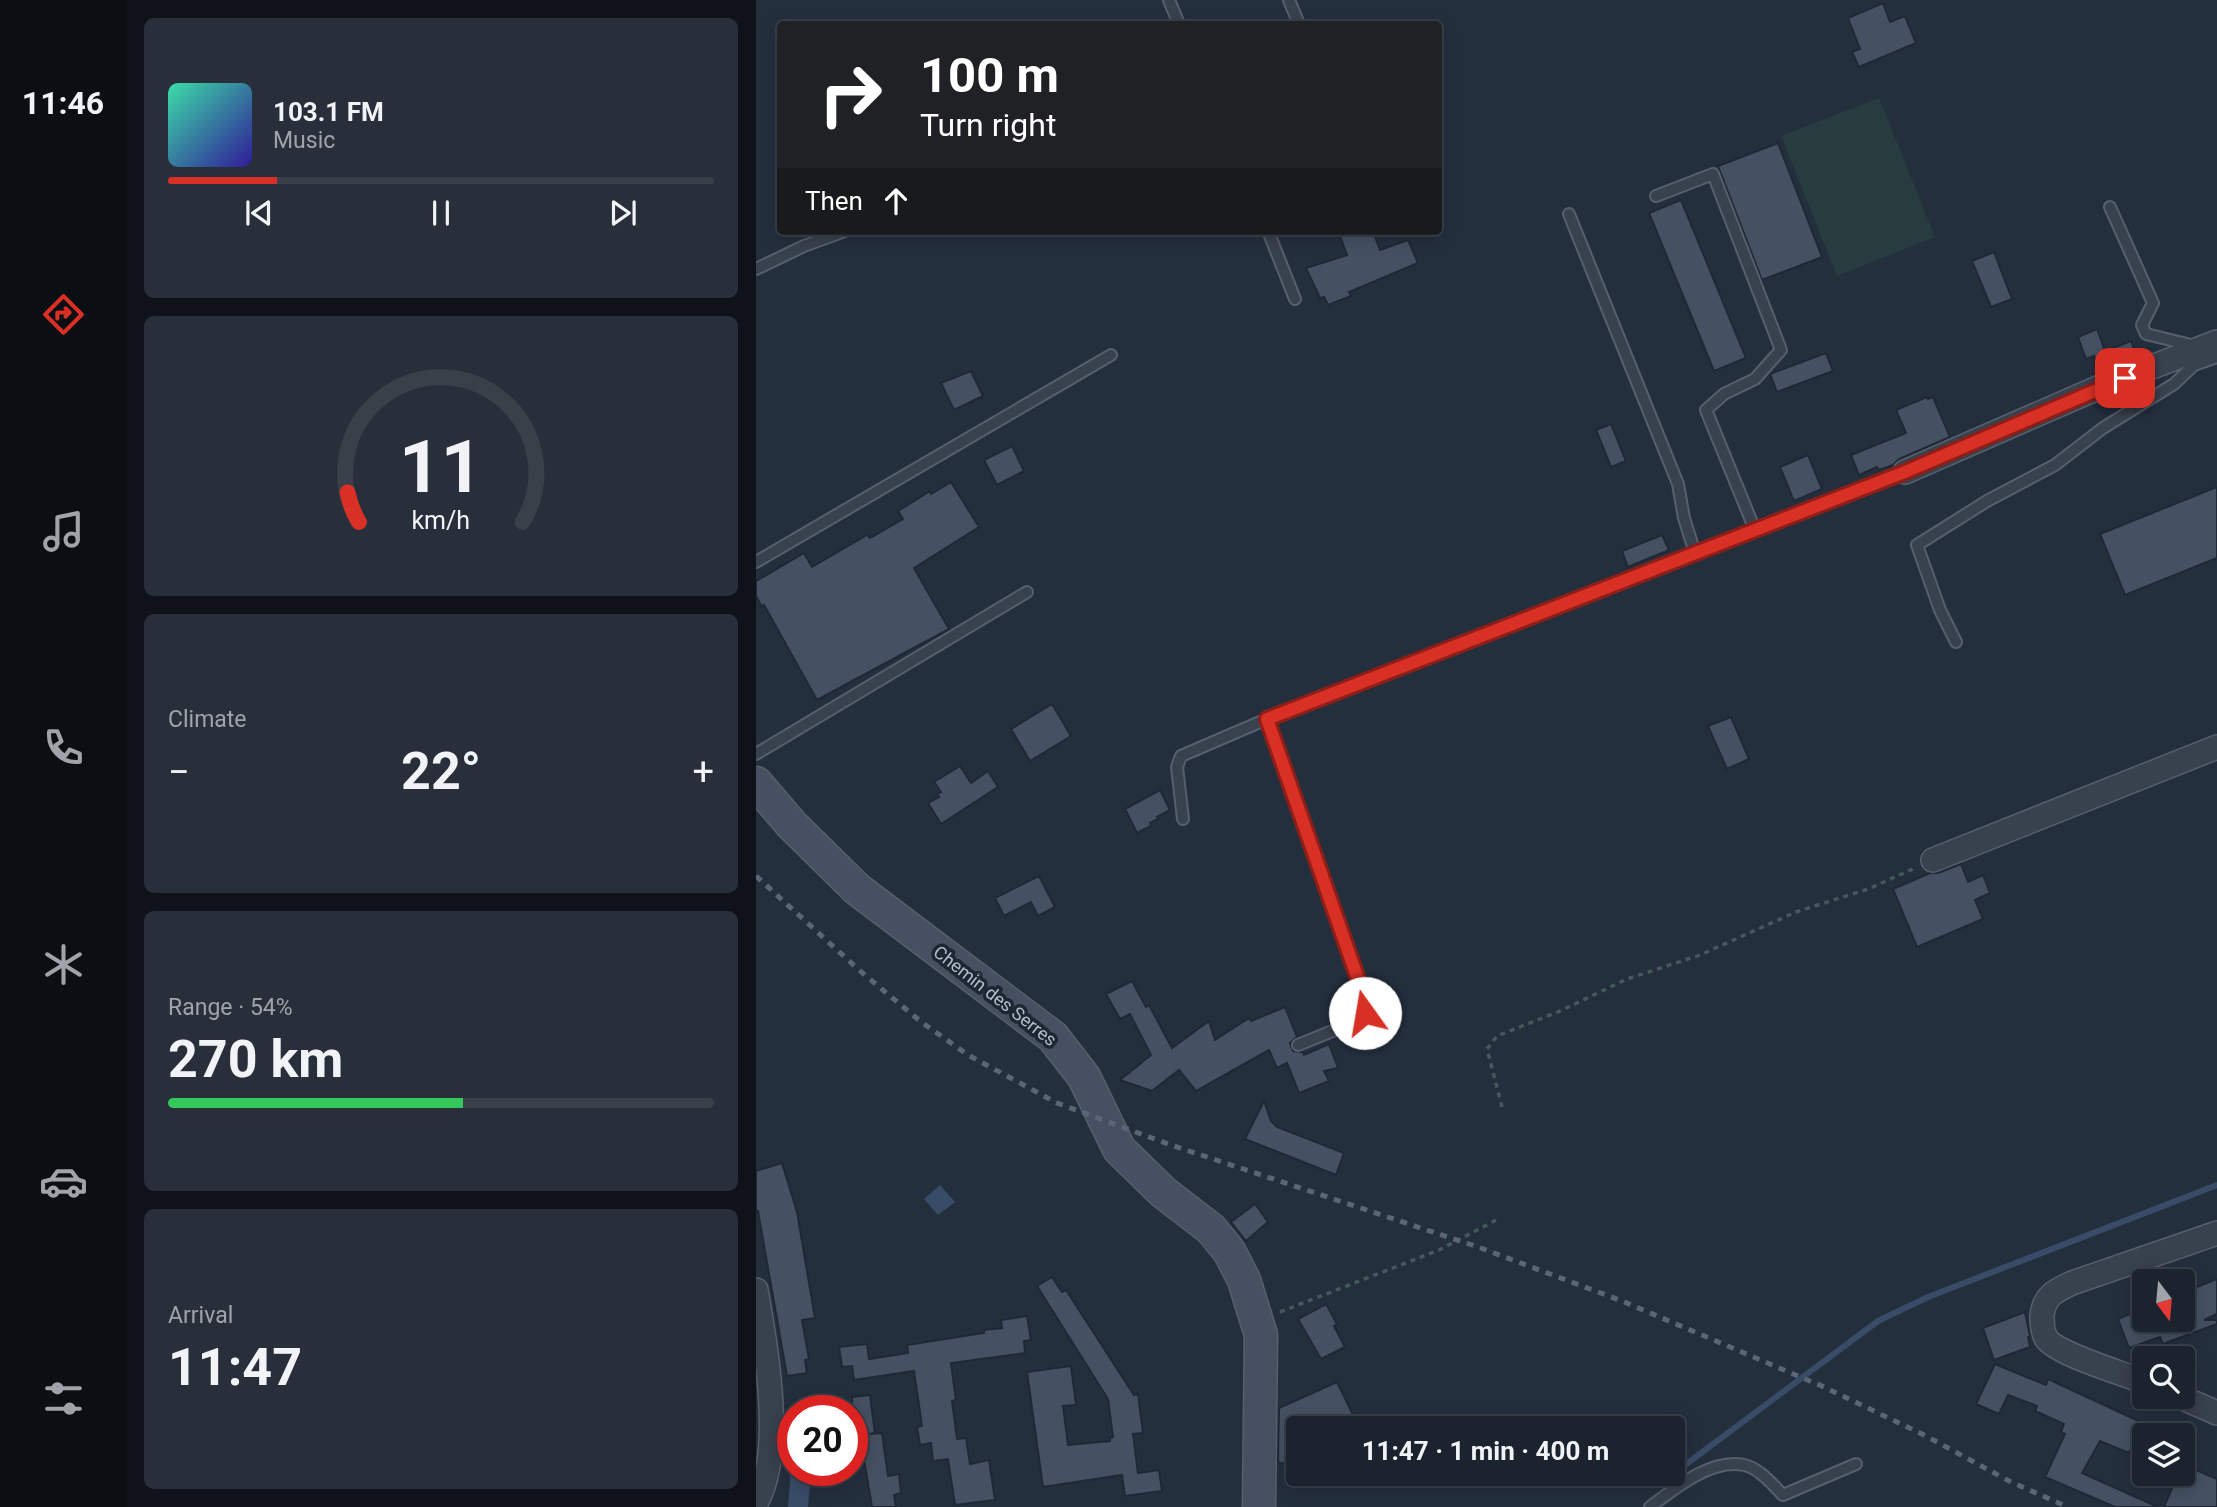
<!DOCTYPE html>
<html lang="en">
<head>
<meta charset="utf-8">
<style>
	body { margin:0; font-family:Roboto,sans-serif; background:#282f3a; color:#f1f3f6; height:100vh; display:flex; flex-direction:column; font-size:26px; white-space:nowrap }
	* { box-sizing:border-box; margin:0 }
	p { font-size:23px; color:#a0a4aa }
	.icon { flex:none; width:38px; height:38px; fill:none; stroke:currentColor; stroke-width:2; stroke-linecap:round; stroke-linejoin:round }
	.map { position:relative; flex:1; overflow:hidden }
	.details { display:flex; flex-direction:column; gap:18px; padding:18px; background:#0f1319; width:630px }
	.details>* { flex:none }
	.hud { position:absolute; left:21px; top:21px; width:665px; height:214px; border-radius:7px; box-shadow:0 4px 18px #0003,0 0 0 2px #39404a; background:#202124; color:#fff; overflow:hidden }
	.needle { width:46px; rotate:164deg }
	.fabs { position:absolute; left:1376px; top:1269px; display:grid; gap:14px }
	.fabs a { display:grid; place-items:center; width:63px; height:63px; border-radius:7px; background:#1b232e; box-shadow:0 4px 18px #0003,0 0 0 2px #39404a; font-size:35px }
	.speed { position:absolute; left:21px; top:1395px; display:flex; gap:14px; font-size:35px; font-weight:700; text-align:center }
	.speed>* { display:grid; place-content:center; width:91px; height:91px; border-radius:50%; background:#1b232e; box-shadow:0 4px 18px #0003,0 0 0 2px #39404a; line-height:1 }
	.speed .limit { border:10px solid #d22; background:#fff; color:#111 }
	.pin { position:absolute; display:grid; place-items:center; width:60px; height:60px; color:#fff; margin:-30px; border-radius:14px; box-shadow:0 4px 10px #0006 }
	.me { position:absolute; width:77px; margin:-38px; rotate:347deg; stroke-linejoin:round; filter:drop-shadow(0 0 5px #0008) }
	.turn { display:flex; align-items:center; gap:24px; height:147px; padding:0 28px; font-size:32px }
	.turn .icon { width:91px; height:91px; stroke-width:2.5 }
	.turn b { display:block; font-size:49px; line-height:60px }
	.then { display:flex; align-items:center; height:66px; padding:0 28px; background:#0003; gap:14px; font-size:26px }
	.big { font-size:52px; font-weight:700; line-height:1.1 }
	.details .widget { flex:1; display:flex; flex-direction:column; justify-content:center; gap:10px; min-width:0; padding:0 24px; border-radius:10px; background:#282f3a }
	.details .dial { align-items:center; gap:0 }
	.dial svg { height:182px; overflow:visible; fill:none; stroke:#39404a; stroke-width:7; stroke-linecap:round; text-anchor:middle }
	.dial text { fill:#f1f3f6; stroke:none }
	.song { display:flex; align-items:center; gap:21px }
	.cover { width:84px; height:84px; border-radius:10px; background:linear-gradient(135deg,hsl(160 70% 55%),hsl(250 70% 35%)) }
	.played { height:7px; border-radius:4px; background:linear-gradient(90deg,#d93025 20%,#39404a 20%) }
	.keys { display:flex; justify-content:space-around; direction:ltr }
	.heat { display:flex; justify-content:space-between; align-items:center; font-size:38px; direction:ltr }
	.charge { height:10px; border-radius:5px; background:linear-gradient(90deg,#34c759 54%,#39404a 0) }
	.trip { position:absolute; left:530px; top:1416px; width:399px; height:70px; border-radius:7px; background:#1b232e; box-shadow:0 4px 18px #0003,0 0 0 2px #39404a; font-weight:700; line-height:70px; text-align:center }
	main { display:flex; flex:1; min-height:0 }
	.tab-bar { display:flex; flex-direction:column; width:126px; justify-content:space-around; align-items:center; background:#0b0e12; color:#a0a4aa }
	.tab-bar .icon { width:49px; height:49px }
	.tab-bar .active { color:#d93025 }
	.tab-bar b { font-size:32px; color:#f1f3f6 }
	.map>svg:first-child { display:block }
	.green { fill:#263c3f }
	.water { fill:#394c67 }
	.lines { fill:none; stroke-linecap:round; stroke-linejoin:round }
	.stream { stroke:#394c67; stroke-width:6 }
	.building { fill:#455162; stroke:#1f2835; stroke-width:2 }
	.lane-casing { stroke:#565f6c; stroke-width:14 }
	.street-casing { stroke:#565f6c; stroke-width:26 }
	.secondary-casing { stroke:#565f6c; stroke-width:35 }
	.path { stroke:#44595c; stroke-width:3.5; stroke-dasharray:5 5; stroke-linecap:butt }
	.lane { stroke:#38414e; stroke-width:10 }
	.street { stroke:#38414e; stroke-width:23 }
	.secondary { stroke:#465061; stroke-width:32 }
	.rail { stroke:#5a6575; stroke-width:5; stroke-dasharray:7 7; stroke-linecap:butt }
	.route-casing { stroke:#8d1f18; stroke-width:18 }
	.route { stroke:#d93025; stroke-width:12 }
	.labels { text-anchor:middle; stroke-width:7; stroke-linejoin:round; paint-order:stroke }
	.street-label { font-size:18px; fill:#b4bcc9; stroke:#1d2633 }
</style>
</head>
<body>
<main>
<nav class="tab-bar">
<b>11:46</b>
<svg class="icon active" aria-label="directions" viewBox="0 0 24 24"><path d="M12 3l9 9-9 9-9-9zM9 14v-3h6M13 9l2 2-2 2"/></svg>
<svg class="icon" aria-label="music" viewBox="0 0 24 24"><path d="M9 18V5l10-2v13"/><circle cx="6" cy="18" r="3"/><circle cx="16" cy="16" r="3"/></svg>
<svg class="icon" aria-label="phone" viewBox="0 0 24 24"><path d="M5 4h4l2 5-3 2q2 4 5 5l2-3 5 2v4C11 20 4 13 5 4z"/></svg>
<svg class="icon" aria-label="climate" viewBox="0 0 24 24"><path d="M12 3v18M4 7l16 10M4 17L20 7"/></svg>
<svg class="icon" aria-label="car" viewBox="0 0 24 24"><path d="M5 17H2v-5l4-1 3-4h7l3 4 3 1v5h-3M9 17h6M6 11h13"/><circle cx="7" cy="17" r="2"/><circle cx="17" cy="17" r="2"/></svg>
<svg class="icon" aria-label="filters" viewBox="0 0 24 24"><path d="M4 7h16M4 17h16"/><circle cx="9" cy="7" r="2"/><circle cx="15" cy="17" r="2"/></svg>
</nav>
<section class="details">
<div class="widget">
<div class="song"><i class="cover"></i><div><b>103.1 FM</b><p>Music</p></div></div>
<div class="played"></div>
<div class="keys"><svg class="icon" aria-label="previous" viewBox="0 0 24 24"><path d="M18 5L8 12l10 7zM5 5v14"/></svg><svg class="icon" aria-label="pause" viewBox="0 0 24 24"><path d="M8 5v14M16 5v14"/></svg><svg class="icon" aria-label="next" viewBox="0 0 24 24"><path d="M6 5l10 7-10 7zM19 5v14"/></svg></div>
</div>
<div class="widget dial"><svg viewBox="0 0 100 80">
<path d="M14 69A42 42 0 1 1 86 69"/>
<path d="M14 69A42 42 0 0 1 9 56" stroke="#d93025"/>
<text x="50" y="56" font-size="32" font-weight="700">11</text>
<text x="50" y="72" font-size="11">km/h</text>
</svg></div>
<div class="widget"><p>Climate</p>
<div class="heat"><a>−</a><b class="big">22°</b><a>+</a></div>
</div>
<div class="widget"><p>Range · 54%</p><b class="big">270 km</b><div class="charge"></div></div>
<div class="widget"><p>Arrival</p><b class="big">11:47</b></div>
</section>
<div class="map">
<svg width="1461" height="1507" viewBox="0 0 1461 1507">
	<rect width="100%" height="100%" fill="#242f3e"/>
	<!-- green -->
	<polygon class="green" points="1123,98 1179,237 1081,276 1025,136"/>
	<!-- water -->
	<g class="water">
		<polygon points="184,1185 199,1202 182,1215 168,1199"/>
		<polygon points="35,1469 55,1471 52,1507 32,1507"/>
	</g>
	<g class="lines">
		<!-- stream -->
		<polyline class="stream" points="925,1468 1122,1321 1172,1297 1461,1185"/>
	</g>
	<!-- building -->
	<g class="building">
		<polygon points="1127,3 1134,22 1149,16 1160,43 1103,67 1096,52 1104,49 1092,18"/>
		<polygon points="1022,143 1066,257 1006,280 962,166"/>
		<polygon points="925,200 990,358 958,371 893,213"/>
		<polygon points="595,231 617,231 624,250 652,240 662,263 593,292 595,296 572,305 568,297 564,298 550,268 591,255 584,236"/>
		<polygon points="1238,252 1256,299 1235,307 1216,261"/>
		<polygon points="1341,329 1349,351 1375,341 1381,357 1344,372 1338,356 1330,359 1322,337"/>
		<polygon points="1070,353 1077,371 1021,392 1014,374"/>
		<polygon points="215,371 227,396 198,410 185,383"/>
		<polygon points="1171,397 1172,399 1177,397 1194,437 1143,459 1137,465 1123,470 1121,467 1103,475 1095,455 1150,433 1140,410"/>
		<polygon points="855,424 870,461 855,467 840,430"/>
		<polygon points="256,446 268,471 241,485 228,460"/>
		<polygon points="1052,455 1066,489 1038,501 1024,467"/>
		<polygon points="195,482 223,527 158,568 193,629 61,700 8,605 6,607 0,596 0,581 48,553 56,567 111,535 114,538 147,519 142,511 174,491 175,494"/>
		<polygon points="1461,487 1461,558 1369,595 1344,534"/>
		<polygon points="906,535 913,550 872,567 866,551"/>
		<polygon points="296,704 315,736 274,761 255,729"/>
		<polygon points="975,717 993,759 971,769 952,726"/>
		<polygon points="204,766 215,783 232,771 242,787 185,824 172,803 183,797 181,794 185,792 178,782"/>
		<polygon points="404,790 414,810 401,817 402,819 394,823 395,826 381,833 369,809"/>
		<polygon points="1205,864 1212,882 1227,875 1234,893 1219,900 1227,919 1161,947 1137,889 1174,873 1182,873"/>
		<polygon points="283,876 299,907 282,916 275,902 248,916 239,898"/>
		<polygon points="376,981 390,1007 393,1005 416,1048 453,1021 459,1040 493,1018 495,1021 529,1007 541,1037 534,1043 537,1051 547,1052 548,1055 573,1044 582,1068 568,1071 573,1081 543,1093 531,1063 521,1068 513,1050 440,1091 423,1070 396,1091 364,1080 395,1055 374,1014 364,1019 350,994"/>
		<polygon points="508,1101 515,1121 521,1127 588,1153 580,1175 489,1139"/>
		<polygon points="26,1163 41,1212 59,1318 46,1320 53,1359 49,1360 51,1373 31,1376 2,1211 0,1211 0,1171"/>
		<polygon points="499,1204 512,1222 490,1241 475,1222"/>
		<polygon points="296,1277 306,1292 310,1290 378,1395 382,1394 387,1433 377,1434 382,1473 403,1470 406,1491 369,1496 366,1475 287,1487 271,1372 315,1366 320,1405 307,1406 312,1445 354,1441 354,1438 357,1437 352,1399 281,1286"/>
		<polygon points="1461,1279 1461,1314 1448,1320 1461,1320 1461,1324 1407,1344 1404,1337 1373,1348 1362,1319 1388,1308 1388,1320 1426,1320 1426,1293"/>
		<polygon points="570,1304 581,1324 578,1326 589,1347 565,1359 542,1319"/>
		<polygon points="1269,1312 1274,1336 1272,1337 1274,1347 1238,1360 1227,1328"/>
		<polygon points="271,1316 275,1340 268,1341 269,1353 195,1363 200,1400 196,1401 201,1439 210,1438 214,1464 233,1460 239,1500 199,1505 192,1459 177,1461 175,1443 164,1445 161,1427 166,1426 158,1371 98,1380 96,1366 86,1367 83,1347 111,1344 113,1359 152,1353 151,1345 228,1333 228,1330 246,1328 245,1320"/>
		<polygon points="1239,1364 1290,1385 1292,1379 1387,1423 1373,1453 1344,1441 1326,1473 1402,1507 1359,1507 1289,1477 1309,1434 1305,1432 1308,1424 1279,1411 1281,1406 1252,1395 1243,1414 1220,1404"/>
		<polygon points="581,1382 601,1423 592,1428 542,1428 542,1455 525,1464 522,1461 523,1408"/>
		<polygon points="114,1395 119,1433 114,1434 126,1433 132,1476 143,1474 145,1493 138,1495 140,1507 116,1507 104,1436 96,1437 96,1397"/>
		<polygon points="1431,1466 1461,1479 1461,1507 1408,1507 1422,1474 1428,1473"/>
	</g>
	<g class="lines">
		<!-- lane casing -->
		<g class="lane-casing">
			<g id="lane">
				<polyline points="413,0 423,24"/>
				<polyline points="533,0 543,24"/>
				<polyline points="900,196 957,174 1025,350 999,379 968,394 950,410 999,530"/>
				<polyline points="1354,207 1397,303 1386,325 1390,334 1439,346"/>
				<polyline points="813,214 922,484 928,518 939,553"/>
				<polyline points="512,231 539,299"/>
				<polyline points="0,269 48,246 89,231"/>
				<polyline points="0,562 355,355"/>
				<polyline points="1200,642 1184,610 1161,545 1231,501 1299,465 1347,428 1418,384 1438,365 1461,357"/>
				<polyline points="511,719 610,1002 609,1013 601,1021 542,1045"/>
				<polyline points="0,754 271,592"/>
				<polyline points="427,819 421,767 425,756 511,719 1149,472"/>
				<path d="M894 1507C918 1489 955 1458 988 1465 1003 1468 1016 1484 1027 1495L1100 1464"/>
			</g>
		</g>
		<!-- street casing -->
		<g class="street-casing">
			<g id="street">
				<polyline points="1149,472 1344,387 1461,342"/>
				<polyline points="1177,860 1461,747"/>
				<path d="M0 1290C10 1346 29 1452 0 1503"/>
				<path d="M1388 1382C1367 1373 1300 1354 1290 1338 1287 1333 1286 1322 1286 1316 1288 1296 1299 1291 1316 1283L1461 1233"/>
				<polyline points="1422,1396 1461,1413"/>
			</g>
		</g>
		<!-- secondary casing -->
		<g class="secondary-casing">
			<polyline id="secondary" points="0,783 36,825 101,889 297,1037 328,1077 363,1149 407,1192 455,1229 473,1251 488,1280 505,1335 503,1507"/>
		</g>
		<!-- path -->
		<g class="path">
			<polyline points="746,1107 731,1049 741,1036 804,1011 871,979 944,955 1040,912 1112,889 1159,868"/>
			<polyline points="524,1312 683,1250 744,1218"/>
		</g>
		<!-- lane -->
		<use href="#lane" class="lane"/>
		<!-- street -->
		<use href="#street" class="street"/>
		<!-- secondary -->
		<use href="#secondary" class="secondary"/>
		<!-- rail -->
		<polyline class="rail" points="0,876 103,970 164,1021 212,1055 301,1103 415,1145 722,1247 866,1301 1068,1387 1168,1435 1255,1482 1312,1507"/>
	</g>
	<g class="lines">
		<!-- route casing -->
		<g class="route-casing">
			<polyline id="route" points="609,1013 610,1002 511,719 1149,472 1369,378"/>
		</g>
		<!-- route -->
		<use href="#route" class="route"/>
	</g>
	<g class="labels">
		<!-- street labels -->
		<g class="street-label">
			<text transform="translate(239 996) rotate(38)" y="6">Chemin des Serres</text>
		</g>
	</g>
</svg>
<div class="fabs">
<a><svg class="needle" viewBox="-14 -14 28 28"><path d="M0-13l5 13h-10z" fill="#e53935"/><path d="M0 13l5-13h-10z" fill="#a0a4aa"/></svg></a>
<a><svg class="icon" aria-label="search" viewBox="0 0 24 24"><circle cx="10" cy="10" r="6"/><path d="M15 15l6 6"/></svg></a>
<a><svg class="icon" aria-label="layers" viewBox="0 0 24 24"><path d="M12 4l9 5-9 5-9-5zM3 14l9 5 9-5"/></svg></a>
</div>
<div class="speed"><div class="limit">20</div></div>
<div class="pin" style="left:1369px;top:378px;background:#d93025"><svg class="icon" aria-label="arrive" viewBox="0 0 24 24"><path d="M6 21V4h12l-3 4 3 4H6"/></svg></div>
<svg class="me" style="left:609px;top:1013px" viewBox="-20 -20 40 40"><circle r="19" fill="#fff"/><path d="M0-13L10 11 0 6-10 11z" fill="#d93025"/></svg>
<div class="trip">11:47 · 1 min · 400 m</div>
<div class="hud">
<div class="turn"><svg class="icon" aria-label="right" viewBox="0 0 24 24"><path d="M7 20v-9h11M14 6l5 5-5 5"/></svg><div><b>100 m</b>Turn right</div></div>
<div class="then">Then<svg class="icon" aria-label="ahead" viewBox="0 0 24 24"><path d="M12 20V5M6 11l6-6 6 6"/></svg></div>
</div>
</div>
</main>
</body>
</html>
